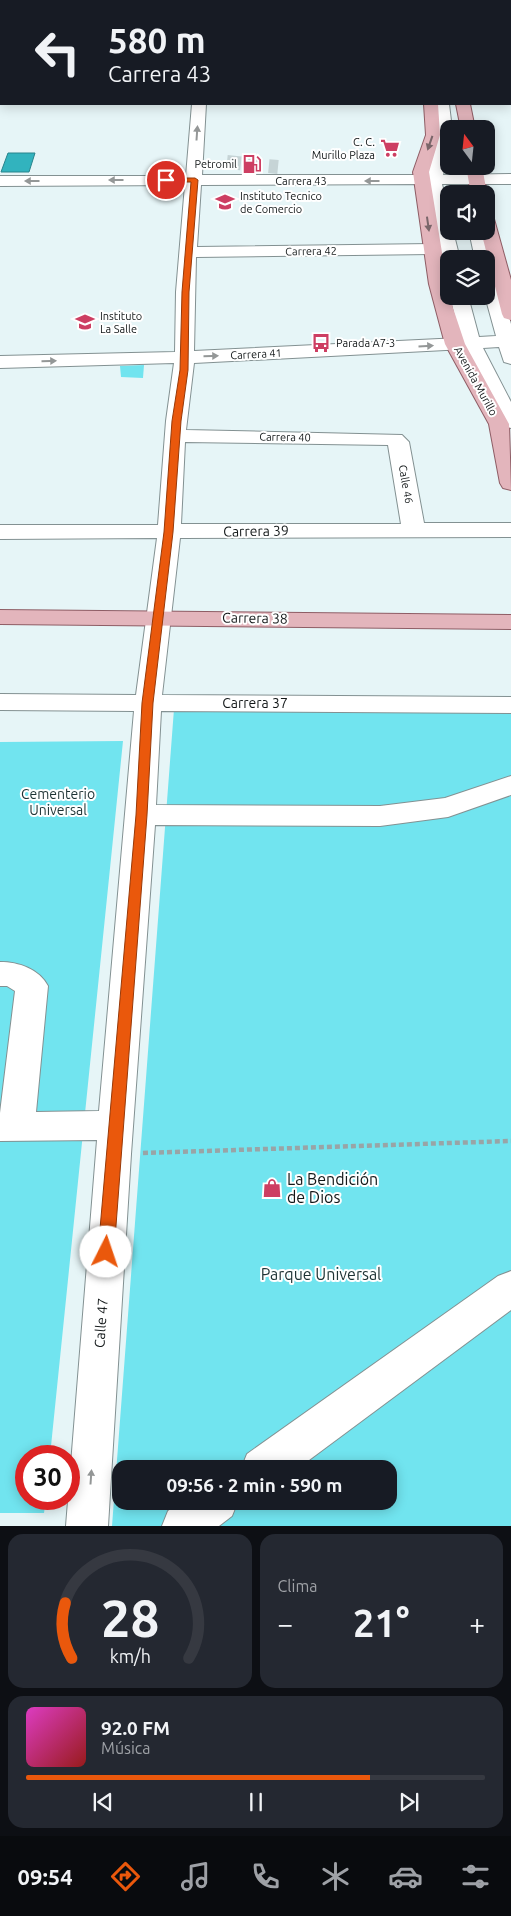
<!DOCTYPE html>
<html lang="es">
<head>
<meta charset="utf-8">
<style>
	body { margin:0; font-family:Ubuntu,sans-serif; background:#242831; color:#f1f3f6; height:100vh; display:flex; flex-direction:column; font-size:19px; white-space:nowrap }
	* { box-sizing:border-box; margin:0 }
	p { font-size:16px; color:#9ea1a6 }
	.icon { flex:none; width:28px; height:28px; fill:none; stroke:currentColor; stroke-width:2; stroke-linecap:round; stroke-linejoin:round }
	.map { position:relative; height:1526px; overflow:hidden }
	.side { display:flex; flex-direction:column; gap:8px; padding:8px; background:#0d0f14; flex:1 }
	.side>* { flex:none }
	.hud { position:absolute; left:0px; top:0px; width:511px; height:105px; box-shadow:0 2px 12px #0003; background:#171b24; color:#f1f3f6; overflow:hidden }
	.needle { width:32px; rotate:345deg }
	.controls { position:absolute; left:440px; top:120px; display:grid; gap:10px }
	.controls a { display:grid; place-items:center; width:55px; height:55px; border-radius:10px; background:#171b24; box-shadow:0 2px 12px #0003; font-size:25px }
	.speed { position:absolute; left:15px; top:1445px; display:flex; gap:10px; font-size:25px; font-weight:700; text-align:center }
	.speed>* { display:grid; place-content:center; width:65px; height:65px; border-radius:50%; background:#171b24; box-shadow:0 2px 12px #0003; line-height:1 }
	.speed .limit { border:8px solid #d22; background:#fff; color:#111 }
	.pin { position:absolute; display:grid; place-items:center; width:42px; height:42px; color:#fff; margin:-21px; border:2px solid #fff; border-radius:50%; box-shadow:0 1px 5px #0007 }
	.me { position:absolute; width:55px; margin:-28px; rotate:4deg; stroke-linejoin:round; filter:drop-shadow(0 0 4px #0008) }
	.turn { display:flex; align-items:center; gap:18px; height:105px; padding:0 25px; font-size:22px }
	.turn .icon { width:65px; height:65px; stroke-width:2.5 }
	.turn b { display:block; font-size:35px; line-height:42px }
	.big { font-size:38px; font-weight:700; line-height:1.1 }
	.side .tile { flex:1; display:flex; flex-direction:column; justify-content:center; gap:8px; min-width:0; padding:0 18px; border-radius:15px; background:#242831 }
	.side .dial { align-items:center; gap:0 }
	.dial svg { height:130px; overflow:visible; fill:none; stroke:#363941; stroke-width:7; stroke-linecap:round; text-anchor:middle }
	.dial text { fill:#f1f3f6; stroke:none }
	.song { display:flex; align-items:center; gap:15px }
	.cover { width:60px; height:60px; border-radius:8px; background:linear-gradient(135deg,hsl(310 70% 55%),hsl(0 70% 35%)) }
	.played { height:5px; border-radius:2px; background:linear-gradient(90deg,#ea580c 75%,#363941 75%) }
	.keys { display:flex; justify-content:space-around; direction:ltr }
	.heat { display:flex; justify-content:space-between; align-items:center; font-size:28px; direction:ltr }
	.side .tiles { flex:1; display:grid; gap:8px; grid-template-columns:1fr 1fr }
	.tile:last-child { grid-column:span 2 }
	.trip { position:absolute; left:112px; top:1460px; width:285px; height:50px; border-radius:15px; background:#171b24; box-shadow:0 2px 12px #0003; font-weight:700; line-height:50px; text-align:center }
	.tab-bar { display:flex; height:80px; justify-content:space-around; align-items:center; background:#090b0e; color:#9ea1a6 }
	.tab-bar .icon { width:35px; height:35px }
	.tab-bar .current { color:#ea580c }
	.tab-bar b { font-size:22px; color:#f1f3f6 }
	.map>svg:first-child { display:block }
	.green { fill:#71e4ef; fill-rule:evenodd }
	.water { fill:#32b3be; stroke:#28848c }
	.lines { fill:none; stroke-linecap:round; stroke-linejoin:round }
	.minor-tunnel { stroke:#c6d4d6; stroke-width:14; stroke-dasharray:14 7; stroke-linecap:butt }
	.minor-casing { stroke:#839192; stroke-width:2 }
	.major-casing { stroke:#8e5d65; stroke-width:2 }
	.path { stroke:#99a4a6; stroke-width:4.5; stroke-dasharray:5 3; stroke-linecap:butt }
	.minor { fill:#fff; fill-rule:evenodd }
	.major { fill:#e3b5bc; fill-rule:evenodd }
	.oneway { fill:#949797 }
	.oneway2 { fill:#7a666a }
	.route { fill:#ea580c; stroke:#983908 }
	.labels { text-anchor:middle; stroke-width:4; stroke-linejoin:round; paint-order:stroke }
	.far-poi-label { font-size:11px; fill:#121718; stroke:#fff; text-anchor:start }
	.far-street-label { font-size:11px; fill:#121718; stroke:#fff }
	.street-label { font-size:14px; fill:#121718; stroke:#fff }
	.park-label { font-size:14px; fill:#1e3335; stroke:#fff }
	.near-poi-label { font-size:16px; fill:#121718; stroke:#fff; text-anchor:start }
	.near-park-label { font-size:16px; fill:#1e3335; stroke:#fff }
</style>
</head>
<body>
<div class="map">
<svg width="511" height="1526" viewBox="0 0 511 1526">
	<rect width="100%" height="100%" fill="#e6f5f7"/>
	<!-- green -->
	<g class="green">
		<polygon points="144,365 143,378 121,377 120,366"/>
		<path d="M174 709 511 712V1526H112ZM121 1469H389V1501H121Z"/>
		<polygon points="123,741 50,1456 26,1456 26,1499 46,1499 44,1513 0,1513 0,742"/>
	</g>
	<!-- water -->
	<polygon class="water" points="8,153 35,153 29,172 1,172"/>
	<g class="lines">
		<!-- minor-tunnel -->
		<polyline class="minor-tunnel" points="227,162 278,167"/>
		<!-- minor casing -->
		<g class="minor-casing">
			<g id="minor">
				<rect x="203" y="0" width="12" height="1"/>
				<rect x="415" y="0" width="12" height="1"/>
				<rect x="510" y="50" width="1" height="8"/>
				<rect x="0" y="54" width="1" height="8"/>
				<path d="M192 104H206L202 175H427L438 136 435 104H449L452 129H449V150L443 175 511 174V184H442L449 214V231H453L460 259H449V264L442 259 440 249 432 254 196 257 194 351 460 338 450 296H468L479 337 496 336 485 296 486 259H475L469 231H485L493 259 490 263 495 267 511 324V364L504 362 499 347 483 348 511 402V428L504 426 501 422 465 349 194 363 186 430 402 435 409 442 424 523H511V537L180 538 162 695 511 697V713L161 711 156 805 380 806 445 798 511 776V795L448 817 380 826 155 825 131 1154 108 1526H66L97 1140 0 1141V1113L15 991 7 986H0V962C19 962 39 969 48 986L36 1112 99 1111 134 711 0 710V694L136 695 157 538 0 539V525H158L166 421 174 363 0 368V356L175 352 176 292 185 185 0 186V176H186ZM426 184 440 248 432 244 197 247 201 185ZM185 442 388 445 401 524H181Z"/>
				<polygon points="511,1271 511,1310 297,1469 241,1469 247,1454 498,1276"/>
				<polygon points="181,1501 238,1501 232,1516 219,1526 162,1526 168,1511"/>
			</g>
		</g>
		<!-- major casing -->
		<g class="major-casing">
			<g id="major">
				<rect x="405" y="0" width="12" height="1"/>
				<rect x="435" y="0" width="12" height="1"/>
				<polygon points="424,104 438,104 440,135 429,172 449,296 465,344 509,424 511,490 503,488 500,483 489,424 445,344 429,284 413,172 426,135"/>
				<polygon points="456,104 470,104 475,129 461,129"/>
				<polygon points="466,166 482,166 487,194 486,195 471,194"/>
				<polygon points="486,214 494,219 511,280 511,320 504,318 502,314 481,231 486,231"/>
				<polygon points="0,610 511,615 511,629 0,624"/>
			</g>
		</g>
		<!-- path -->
		<polyline class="path" points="143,1153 511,1141"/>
		<!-- minor -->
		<use href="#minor" class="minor"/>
		<!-- major -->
		<use href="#major" class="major"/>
	</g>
	<!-- one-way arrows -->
	<defs><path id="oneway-solid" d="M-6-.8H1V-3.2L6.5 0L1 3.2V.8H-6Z" transform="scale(1.25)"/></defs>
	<g class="oneway">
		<use href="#oneway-solid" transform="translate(197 133) rotate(-86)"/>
		<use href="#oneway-solid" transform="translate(116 180) rotate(180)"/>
		<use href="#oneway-solid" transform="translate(32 181) rotate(180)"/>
		<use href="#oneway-solid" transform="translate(372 181) rotate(-180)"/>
		<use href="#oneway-solid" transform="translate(426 346) rotate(-3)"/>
		<use href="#oneway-solid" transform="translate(211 356) rotate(-1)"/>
		<use href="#oneway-solid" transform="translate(49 361) rotate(-2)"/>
		<use href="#oneway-solid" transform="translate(91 1477) rotate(-86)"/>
	</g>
	<g class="oneway2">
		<use href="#oneway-solid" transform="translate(430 143) rotate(109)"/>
		<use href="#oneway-solid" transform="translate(428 224) rotate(82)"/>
	</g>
	<!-- route -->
	<polygon class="route" points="163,178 195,178 198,180 189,292 188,370 181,421 173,532 153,703 147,815 114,1252 111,1257 106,1259 101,1257 98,1252 136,815 142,703 164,532 172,421 180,370 182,292 191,182 166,182"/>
	<!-- icons -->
	<defs>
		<g id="supermarket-bare" transform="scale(1.5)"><path d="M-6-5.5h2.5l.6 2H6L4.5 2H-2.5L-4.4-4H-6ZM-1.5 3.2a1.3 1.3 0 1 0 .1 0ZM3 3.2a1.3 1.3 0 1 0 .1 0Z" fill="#cd3e62" stroke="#fff" stroke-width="2.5" paint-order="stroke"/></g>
		<g id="fuel-bare" transform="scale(1.5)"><path d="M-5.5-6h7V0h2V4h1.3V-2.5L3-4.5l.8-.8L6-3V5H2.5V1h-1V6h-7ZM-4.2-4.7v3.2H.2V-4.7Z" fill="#cd3e62" stroke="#fff" stroke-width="2.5" paint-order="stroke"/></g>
		<g id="school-bare" transform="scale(1.5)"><path d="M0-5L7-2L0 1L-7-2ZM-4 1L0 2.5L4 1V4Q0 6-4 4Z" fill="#cd3e62" stroke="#fff" stroke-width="2.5" paint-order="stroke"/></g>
		<g id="bus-bare" transform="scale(1.5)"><path d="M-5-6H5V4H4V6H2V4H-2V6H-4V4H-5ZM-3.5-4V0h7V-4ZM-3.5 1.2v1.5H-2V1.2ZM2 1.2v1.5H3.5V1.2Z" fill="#cd3e62" stroke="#fff" stroke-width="2.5" paint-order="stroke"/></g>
		<g id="shop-bare" transform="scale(1.5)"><path d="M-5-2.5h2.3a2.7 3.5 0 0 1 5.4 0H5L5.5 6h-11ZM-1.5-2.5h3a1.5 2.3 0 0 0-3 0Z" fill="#cd3e62" stroke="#fff" stroke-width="2.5" paint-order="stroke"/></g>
	</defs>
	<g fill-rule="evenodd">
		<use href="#supermarket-bare" x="390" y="148"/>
		<use href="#fuel-bare" x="252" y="164"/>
		<use href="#school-bare" x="225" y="202"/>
		<use href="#school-bare" x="85" y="322"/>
		<use href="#bus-bare" x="321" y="343"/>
		<use href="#shop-bare" x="272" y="1188"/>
	</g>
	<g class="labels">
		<!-- far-poi labels -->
		<g class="far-poi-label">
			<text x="375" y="146" text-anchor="end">C. C.<tspan x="375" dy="13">Murillo Plaza</tspan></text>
			<text x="237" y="168" text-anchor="end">Petromil</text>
			<text x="240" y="200">Instituto Tecnico<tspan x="240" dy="13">de Comercio</tspan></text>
			<text x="100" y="320">Instituto<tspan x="100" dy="13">La Salle</tspan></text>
			<text x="336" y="347">Parada A7-3</text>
		</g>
		<!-- far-street labels -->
		<g class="far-street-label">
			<text x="301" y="185">Carrera 43</text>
			<text transform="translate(311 251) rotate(-1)" y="4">Carrera 42</text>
			<text transform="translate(256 354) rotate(-3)" y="4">Carrera 41</text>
			<text transform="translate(476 381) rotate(61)" y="4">Avenida Murillo</text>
			<text transform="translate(285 437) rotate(1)" y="4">Carrera 40</text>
			<text transform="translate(406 484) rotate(80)" y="4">Calle 46</text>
		</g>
		<!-- street labels -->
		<g class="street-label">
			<text transform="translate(256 531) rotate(-1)" y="5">Carrera 39</text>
			<text transform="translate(255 618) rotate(1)" y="5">Carrera 38</text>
			<text x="255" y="708">Carrera 37</text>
			<text transform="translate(101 1323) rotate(-86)" y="5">Calle 47</text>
		</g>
		<!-- park labels -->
		<g class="park-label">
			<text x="58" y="799">Cementerio<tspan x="58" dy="16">Universal</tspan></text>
		</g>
		<!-- near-poi labels -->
		<g class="near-poi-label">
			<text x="287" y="1185">La Bendición<tspan x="287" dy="18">de Dios</tspan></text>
		</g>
		<!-- near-park labels -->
		<g class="near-park-label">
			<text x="321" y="1280">Parque Universal</text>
		</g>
	</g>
</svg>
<div class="controls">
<a><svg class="needle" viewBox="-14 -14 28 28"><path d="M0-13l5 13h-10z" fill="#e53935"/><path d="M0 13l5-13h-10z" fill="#9ea1a6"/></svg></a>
<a><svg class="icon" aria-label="sound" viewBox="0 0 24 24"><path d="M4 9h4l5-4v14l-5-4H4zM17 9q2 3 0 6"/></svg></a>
<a><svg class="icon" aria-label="layers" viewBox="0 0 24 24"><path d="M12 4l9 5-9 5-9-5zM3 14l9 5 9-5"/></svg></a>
</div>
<div class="speed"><div class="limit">30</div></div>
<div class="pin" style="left:166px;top:180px;background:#d93025"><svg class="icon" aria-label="arrive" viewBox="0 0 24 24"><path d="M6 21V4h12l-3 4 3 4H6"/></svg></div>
<svg class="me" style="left:106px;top:1252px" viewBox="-20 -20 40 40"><circle r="19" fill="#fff"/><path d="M0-13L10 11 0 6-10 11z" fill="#ea580c"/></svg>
<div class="trip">09:56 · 2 min · 590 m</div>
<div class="hud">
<div class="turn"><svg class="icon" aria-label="left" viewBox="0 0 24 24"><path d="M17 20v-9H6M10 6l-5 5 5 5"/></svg><div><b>580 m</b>Carrera 43</div></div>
</div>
</div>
<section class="side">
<div class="tiles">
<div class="tile dial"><svg viewBox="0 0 100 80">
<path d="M14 69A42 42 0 1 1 86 69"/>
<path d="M14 69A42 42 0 0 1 10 35" stroke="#ea580c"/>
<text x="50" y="56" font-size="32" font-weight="700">28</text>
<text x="50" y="72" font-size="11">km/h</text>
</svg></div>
<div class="tile"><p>Clima</p>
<div class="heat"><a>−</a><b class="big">21°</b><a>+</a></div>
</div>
<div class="tile">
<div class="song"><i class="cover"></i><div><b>92.0 FM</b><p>Música</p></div></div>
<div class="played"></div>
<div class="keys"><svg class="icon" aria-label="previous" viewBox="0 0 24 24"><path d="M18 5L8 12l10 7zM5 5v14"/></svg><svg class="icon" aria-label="pause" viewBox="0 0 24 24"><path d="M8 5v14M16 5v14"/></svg><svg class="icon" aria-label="next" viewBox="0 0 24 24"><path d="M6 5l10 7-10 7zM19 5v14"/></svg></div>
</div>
</div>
</section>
<nav class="tab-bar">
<b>09:54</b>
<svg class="icon current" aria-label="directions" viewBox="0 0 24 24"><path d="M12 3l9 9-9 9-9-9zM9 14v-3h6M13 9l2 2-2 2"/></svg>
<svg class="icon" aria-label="music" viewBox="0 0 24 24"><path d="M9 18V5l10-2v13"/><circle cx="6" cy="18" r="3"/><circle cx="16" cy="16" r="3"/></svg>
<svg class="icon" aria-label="phone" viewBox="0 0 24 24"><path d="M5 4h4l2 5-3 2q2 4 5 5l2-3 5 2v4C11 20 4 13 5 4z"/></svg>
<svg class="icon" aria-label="climate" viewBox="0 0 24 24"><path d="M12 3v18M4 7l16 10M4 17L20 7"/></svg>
<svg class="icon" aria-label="car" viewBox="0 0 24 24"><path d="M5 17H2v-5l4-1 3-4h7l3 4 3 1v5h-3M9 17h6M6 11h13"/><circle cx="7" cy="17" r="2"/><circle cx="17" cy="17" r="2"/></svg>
<svg class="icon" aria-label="filters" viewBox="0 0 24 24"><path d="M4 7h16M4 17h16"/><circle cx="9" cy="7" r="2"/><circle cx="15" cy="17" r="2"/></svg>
</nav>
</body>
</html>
